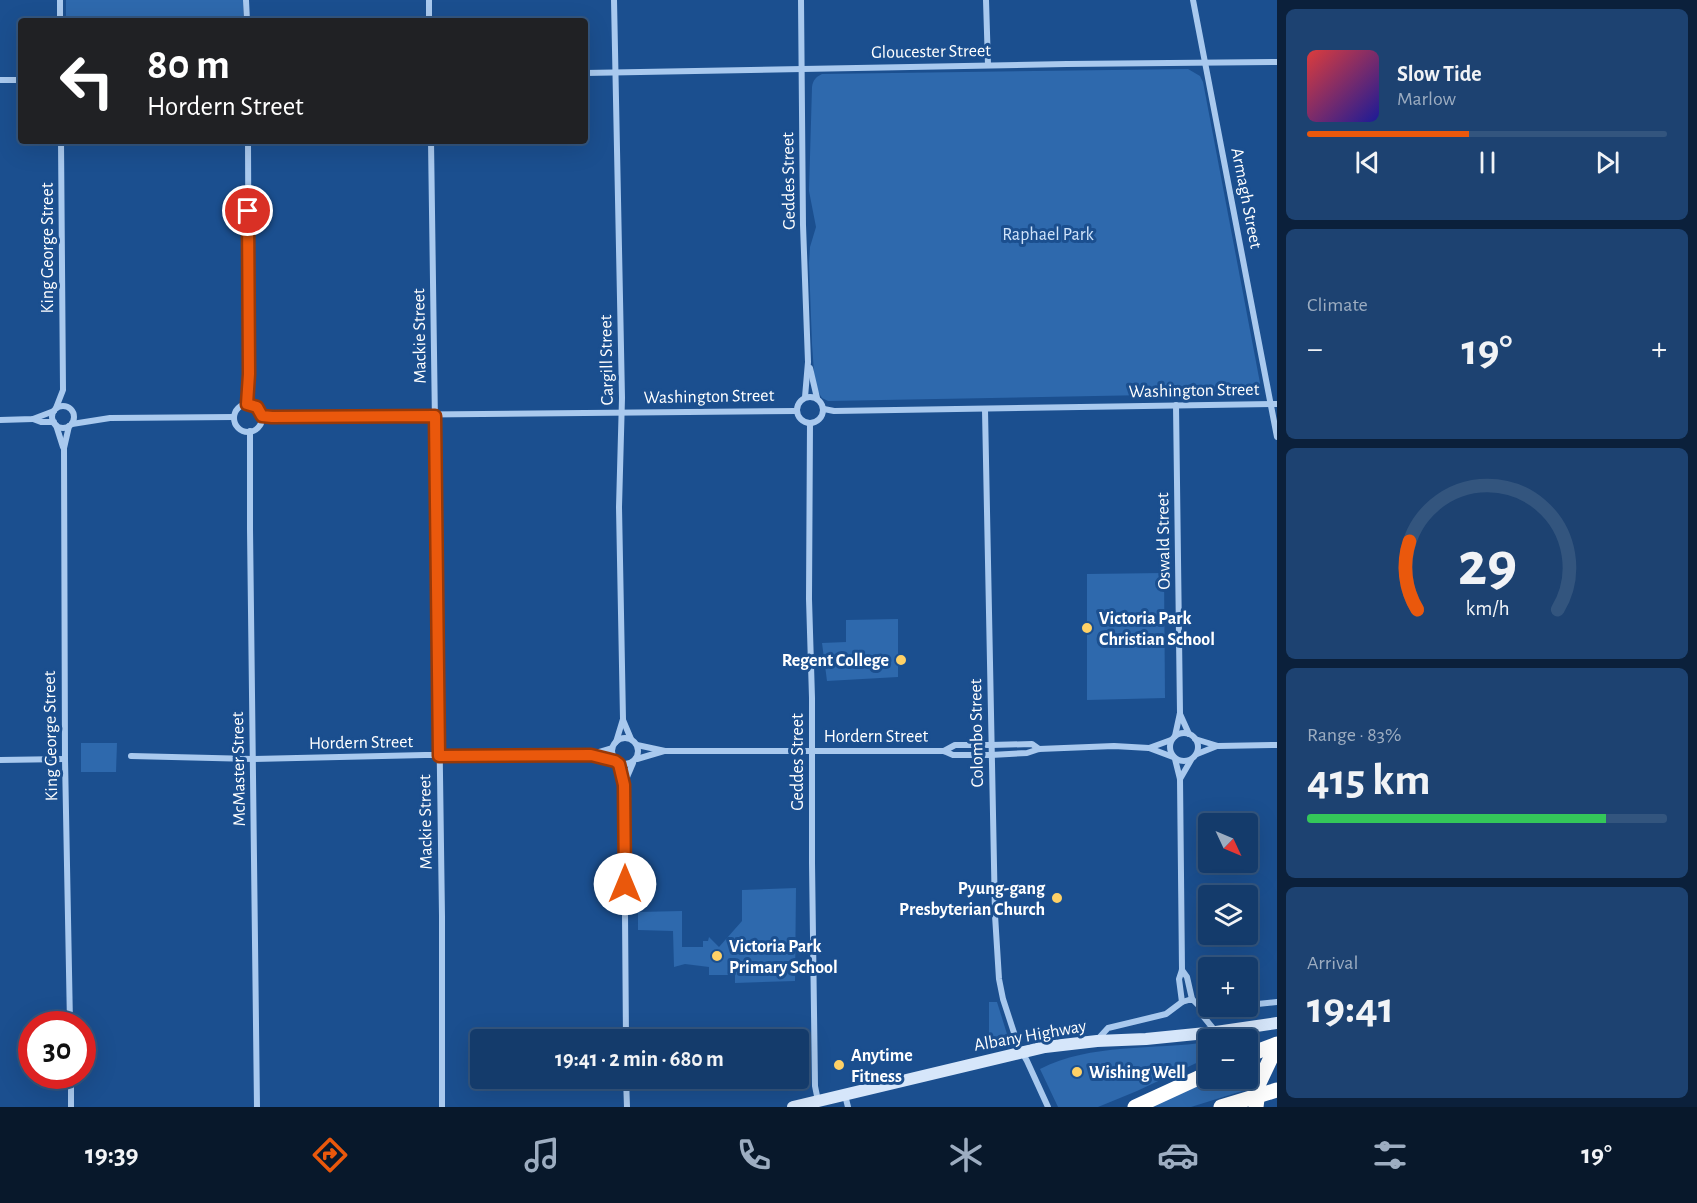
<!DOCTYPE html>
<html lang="en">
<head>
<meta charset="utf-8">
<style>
	body { margin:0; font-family:"Alegreya Sans",sans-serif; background:#1d4271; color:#f1f3f6; height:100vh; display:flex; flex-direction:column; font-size:22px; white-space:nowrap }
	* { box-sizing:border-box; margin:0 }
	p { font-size:20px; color:#9dadc1 }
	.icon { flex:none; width:33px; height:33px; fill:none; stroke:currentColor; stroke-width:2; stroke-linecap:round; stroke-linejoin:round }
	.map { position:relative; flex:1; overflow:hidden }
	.details { display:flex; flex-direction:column; gap:9px; padding:9px; background:#0b203b; width:420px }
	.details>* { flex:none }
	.banner { position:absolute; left:18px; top:18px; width:570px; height:126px; border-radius:6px; box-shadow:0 6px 24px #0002,0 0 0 2px #33557e; background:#202124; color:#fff; overflow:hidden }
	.needle { width:39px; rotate:134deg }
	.fabs { position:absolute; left:1198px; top:813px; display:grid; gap:12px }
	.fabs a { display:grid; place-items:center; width:60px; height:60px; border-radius:6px; background:#143b6b; box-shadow:0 6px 24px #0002,0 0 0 2px #33557e; font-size:30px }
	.speed { position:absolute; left:18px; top:1011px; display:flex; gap:12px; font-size:30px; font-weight:700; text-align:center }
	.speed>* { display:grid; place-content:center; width:78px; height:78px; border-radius:50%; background:#143b6b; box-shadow:0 6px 24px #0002,0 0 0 2px #33557e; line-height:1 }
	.speed .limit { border:9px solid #d22; background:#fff; color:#111 }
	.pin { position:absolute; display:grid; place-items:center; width:51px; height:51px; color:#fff; margin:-26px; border:3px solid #fff; border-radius:50%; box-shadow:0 2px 6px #0007 }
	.me { position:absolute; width:66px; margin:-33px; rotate:0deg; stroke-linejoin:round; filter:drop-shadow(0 0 4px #0008) }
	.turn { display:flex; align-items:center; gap:21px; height:126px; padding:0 30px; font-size:27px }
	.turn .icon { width:78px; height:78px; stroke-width:2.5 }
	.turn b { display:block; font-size:42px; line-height:51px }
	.big { font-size:45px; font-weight:700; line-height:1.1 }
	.details .widget { flex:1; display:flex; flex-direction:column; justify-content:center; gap:9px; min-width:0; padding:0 21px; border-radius:9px; background:#1d4271 }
	.details .dial { align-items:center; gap:0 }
	.dial svg { height:156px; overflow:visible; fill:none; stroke:#33557e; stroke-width:7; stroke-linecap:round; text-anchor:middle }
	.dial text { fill:#f1f3f6; stroke:none }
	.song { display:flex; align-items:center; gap:18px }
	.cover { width:72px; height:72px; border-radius:9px; background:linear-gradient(135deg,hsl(0 70% 55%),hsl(240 70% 35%)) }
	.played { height:6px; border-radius:3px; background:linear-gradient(90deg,#ea580c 45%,#33557e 45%) }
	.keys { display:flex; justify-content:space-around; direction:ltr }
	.heat { display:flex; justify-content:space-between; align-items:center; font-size:33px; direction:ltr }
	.charge { height:9px; border-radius:4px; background:linear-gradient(90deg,#34c759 83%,#33557e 0) }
	.trip { position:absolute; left:470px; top:1029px; width:339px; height:60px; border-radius:6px; background:#143b6b; box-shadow:0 6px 24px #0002,0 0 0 2px #33557e; font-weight:700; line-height:60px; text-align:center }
	.tabs { display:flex; height:96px; justify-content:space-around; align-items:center; background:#08182b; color:#9dadc1 }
	.tabs .icon { width:42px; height:42px }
	.tabs .selected { color:#ea580c }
	.tabs b { font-size:27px; color:#f1f3f6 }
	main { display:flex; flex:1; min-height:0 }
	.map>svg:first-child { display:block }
	.green { fill:#2e69ad }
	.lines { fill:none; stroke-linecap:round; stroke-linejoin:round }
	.street { stroke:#a9c9ee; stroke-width:6 }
	.secondary { stroke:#d6e6fa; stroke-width:12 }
	.highway { stroke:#fff; stroke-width:15 }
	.route-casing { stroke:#983908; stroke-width:15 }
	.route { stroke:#ea580c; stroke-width:10 }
	.poi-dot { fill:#ffd166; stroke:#1b4f8f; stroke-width:2 }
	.labels { text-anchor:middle; stroke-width:6; stroke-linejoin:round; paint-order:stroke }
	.street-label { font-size:18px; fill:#fff; stroke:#1b4f8f }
	.park-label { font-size:18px; fill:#cfe3fa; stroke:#1b4f8f }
	.poi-label { font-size:18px; font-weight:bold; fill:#fff; stroke:#1b4f8f; text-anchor:start }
</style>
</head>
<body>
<main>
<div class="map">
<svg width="1277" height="1107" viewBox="0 0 1277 1107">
	<rect width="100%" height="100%" fill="#1b4f8f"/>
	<!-- green -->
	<g class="green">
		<rect x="66" y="0" width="177" height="21"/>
		<path d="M1188 69 1200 76 1203 82 1260 383 1259 389 1255 393 828 401 822 398 815 387 812 344 809 263 810 247 816 227 809 191 812 87C813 80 816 77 822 74Z"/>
		<polygon points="1164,573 1165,698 1087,700 1087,574"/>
		<polygon points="898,619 898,677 827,681 822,643 846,642 846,620"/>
		<polygon points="81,743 117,743 116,772 81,772"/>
		<polygon points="796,888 795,981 735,983 735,975 709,975 709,967 685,964 674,967 673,931 638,930 638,912 682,911 682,947 703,947 703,941 708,941 709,937 719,947 742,921 742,890"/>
		<polygon points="989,1002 997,1002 1007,1034 1005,1040 995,1043 989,1039"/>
		<path d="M1209 1042V1057L1137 1091 1098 1107H1058L1040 1069C1090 1043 1154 1050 1209 1042Z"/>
		<polygon points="1260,1056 1258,1078 1252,1088 1191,1107 1148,1107 1209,1078 1248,1078 1248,1060"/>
		<polygon points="645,1079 701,1079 701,1086 646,1088"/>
	</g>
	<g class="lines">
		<!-- street -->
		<g class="street">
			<polyline points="60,0 60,21"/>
			<polyline points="246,0 247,21"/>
			<polyline points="429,0 429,21"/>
			<polyline points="614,0 622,398 619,507 623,719 616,742"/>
			<polyline points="801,0 803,225 808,362 805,397"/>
			<polyline points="986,0 988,65"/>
			<polyline points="1193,0 1277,437"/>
			<polyline points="585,73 1067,64 1277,62"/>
			<polyline points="0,80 21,80"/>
			<polyline points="431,141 442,916 442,1107"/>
			<polyline points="810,368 817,398"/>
			<circle cx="810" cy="410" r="13"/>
			<polyline points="247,404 249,374 248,141"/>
			<circle cx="248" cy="418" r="14"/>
			<circle cx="63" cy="417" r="11"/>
			<polyline points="56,408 63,390 61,141"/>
			<polyline points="824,409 834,411 1277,404"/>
			<polyline points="985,410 995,915 999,979 1003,999 1018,1045 1027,1061 1048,1107"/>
			<polyline points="262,416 796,411"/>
			<polyline points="33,419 41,422 54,422"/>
			<polyline points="0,420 33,419 54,411"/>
			<polyline points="810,423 809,599 812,698 812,863 815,1086 818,1101"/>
			<polyline points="72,424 110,418 234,417"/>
			<polyline points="56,425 63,447"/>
			<polyline points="69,426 64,448 65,759 70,1024"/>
			<polyline points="250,431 250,529 257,1107"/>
			<polyline points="1180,714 1189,734"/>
			<polyline points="623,720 631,739"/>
			<circle cx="1184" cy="747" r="14"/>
			<polyline points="1175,736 1180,713 1176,405"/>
			<circle cx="625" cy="751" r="13"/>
			<polyline points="1195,739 1218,746 1277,745"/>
			<polyline points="637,745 665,751 944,751 953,755 991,755 1027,753 1039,749 1114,746 1149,748 1173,757"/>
			<polyline points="1149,748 1171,740"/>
			<polyline points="944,751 955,745 991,745 1032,744 1039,749"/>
			<polyline points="592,754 612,748"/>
			<polyline points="1197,754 1217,746"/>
			<polyline points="131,756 253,759 425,755 592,755 615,761"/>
			<polyline points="637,759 664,751"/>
			<polyline points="1175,759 1180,779 1182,970 1179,979 1182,1002"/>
			<polyline points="0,760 65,759"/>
			<polyline points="619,764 624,785 626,1040"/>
			<polyline points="1180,779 1191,760"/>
			<polyline points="624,784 633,763"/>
			<polyline points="1182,970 1187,977 1192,999"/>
			<polyline points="1248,1005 1277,1002"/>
			<polyline points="1200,1007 1231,1006"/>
			<polyline points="1097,1040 1108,1028 1166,1014 1182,1002 1192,999 1200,1007 1203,1016 1216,1032"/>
			<polyline points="626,1078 627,1107"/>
			<polyline points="845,1095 848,1107"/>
			<polyline points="71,1107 71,1076"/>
		</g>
		<!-- secondary -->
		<polyline class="secondary" points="793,1107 1045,1047 1097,1041 1146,1039 1216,1032 1277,1023"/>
		<!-- highway -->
		<g class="highway">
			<polyline points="1248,1055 1277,1044"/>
			<polyline points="1135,1107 1209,1073"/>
			<polyline points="1221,1107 1277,1090"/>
			<polyline points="1256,1107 1259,1083 1277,1045"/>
		</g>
	</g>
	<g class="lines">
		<!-- route casing -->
		<g class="route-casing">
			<polyline id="route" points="248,211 249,374 247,404 257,407 262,416 272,417 435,416 439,756 591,755 615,761 619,764 624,785 625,884"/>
		</g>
		<!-- route -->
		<use href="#route" class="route"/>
	</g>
	<!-- markers -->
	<g class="poi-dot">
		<circle cx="1087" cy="628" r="6"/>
		<circle cx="901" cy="660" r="6"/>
		<circle cx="1057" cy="898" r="6"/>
		<circle cx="717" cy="956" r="6"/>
		<circle cx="839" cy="1065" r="6"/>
		<circle cx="1077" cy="1072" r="6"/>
	</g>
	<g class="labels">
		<!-- street labels -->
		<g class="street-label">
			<text transform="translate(931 51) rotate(-1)" y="6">Gloucester Street</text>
			<text transform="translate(788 181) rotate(-91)" y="6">Geddes Street</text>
			<text transform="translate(1247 198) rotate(79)" y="6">Armagh Street</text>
			<text transform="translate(47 248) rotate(-90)" y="6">King George Street</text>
			<text transform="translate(419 336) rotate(-91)" y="6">Mackie Street</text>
			<text transform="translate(606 360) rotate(-91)" y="6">Cargill Street</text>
			<text transform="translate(1194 390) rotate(-1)" y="6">Washington Street</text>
			<text transform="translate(709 396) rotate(-1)" y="6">Washington Street</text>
			<text transform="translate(1163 541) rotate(-91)" y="6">Oswald Street</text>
			<text transform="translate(976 733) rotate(-91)" y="6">Colombo Street</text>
			<text transform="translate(50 736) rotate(-91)" y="6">King George Street</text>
			<text x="876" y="742">Hordern Street</text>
			<text transform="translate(361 742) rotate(-1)" y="6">Hordern Street</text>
			<text transform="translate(797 762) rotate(-90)" y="6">Geddes Street</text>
			<text transform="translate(238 769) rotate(-91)" y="6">McMaster Street</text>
			<text transform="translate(425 822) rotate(-91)" y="6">Mackie Street</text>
			<text transform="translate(1030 1035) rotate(-10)" y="6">Albany Highway</text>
		</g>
		<!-- park labels -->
		<g class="park-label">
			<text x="1048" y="240">Raphael Park</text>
		</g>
		<!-- poi labels -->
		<g class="poi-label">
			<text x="1099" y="624">Victoria Park<tspan x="1099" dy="21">Christian School</tspan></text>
			<text x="889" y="666" text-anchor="end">Regent College</text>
			<text x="1045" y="894" text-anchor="end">Pyung-gang<tspan x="1045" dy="21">Presbyterian Church</tspan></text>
			<text x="729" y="952">Victoria Park<tspan x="729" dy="21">Primary School</tspan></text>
			<text x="851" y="1061">Anytime<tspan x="851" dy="21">Fitness</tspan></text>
			<text x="1089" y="1078">Wishing Well</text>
		</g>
	</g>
</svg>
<div class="fabs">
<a><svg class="needle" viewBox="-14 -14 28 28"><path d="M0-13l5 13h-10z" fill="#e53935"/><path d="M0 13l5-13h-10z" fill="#9dadc1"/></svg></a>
<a><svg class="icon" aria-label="layers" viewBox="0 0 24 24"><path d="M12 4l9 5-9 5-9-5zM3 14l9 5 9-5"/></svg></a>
<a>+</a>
<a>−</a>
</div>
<div class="speed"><div class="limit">30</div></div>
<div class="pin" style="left:248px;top:211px;background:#d93025"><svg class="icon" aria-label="arrive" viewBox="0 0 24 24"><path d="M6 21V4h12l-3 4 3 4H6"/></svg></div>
<svg class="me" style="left:625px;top:884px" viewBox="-20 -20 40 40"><circle r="19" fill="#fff"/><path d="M0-13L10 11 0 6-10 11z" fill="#ea580c"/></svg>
<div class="trip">19:41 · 2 min · 680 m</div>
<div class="banner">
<div class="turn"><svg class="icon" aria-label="left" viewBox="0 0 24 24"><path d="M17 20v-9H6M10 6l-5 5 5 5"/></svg><div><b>80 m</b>Hordern Street</div></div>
</div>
</div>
<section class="details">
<div class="widget">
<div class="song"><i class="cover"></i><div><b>Slow Tide</b><p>Marlow</p></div></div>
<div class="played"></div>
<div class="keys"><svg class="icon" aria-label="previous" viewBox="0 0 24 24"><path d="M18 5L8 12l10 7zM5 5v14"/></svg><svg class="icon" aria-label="pause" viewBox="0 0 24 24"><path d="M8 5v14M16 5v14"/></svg><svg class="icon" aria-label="next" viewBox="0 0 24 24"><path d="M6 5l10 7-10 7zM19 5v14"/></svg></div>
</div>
<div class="widget"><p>Climate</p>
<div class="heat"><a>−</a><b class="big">19°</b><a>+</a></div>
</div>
<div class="widget dial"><svg viewBox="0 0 100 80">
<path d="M14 69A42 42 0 1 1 86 69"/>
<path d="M14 69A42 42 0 0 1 10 34" stroke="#ea580c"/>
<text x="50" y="56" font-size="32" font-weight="700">29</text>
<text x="50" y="72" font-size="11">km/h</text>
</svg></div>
<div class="widget"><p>Range · 83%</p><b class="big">415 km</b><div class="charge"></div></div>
<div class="widget"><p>Arrival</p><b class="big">19:41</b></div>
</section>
</main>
<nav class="tabs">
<b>19:39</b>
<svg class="icon selected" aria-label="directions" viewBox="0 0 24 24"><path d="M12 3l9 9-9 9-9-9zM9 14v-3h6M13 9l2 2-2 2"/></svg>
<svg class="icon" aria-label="music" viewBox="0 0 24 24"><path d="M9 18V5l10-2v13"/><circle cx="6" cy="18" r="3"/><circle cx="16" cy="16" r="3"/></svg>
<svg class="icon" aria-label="phone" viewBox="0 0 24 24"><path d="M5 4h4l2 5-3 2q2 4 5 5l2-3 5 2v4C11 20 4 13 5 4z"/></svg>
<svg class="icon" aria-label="climate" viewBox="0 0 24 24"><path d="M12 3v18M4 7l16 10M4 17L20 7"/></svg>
<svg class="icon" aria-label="car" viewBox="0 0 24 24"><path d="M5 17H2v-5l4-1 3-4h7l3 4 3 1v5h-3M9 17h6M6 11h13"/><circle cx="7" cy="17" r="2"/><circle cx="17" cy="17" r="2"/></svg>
<svg class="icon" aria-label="filters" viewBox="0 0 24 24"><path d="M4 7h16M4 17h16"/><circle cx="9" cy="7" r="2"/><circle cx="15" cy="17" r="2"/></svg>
<b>19°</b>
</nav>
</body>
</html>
